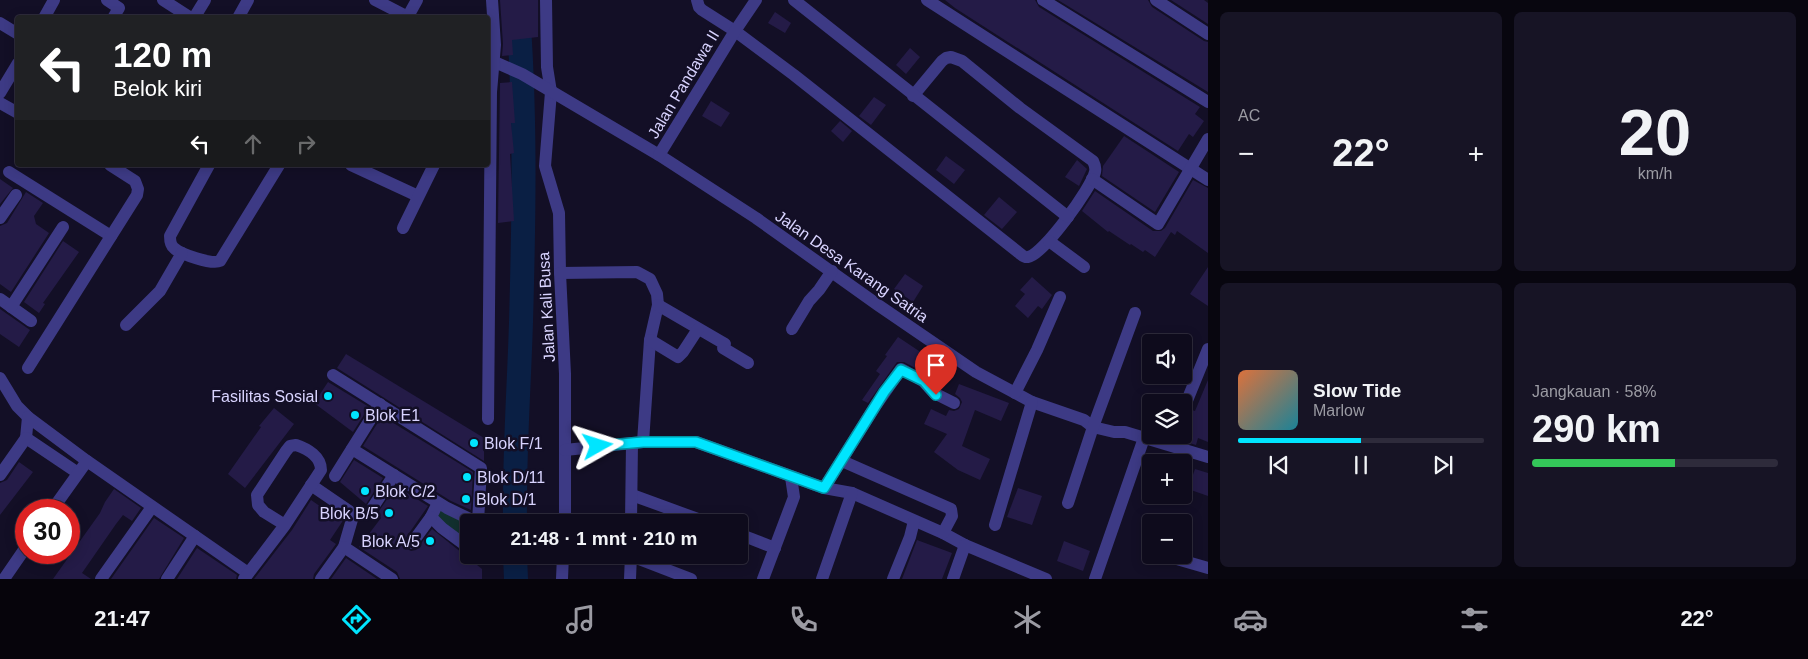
<!DOCTYPE html>
<html lang="id">
<head>
<meta charset="utf-8">
<style>
	body { margin:0; font-family:Helvetica,sans-serif; background:#171425; color:#f1f3f6; height:100vh; display:flex; flex-direction:column; font-size:19px; white-space:nowrap }
	* { box-sizing:border-box; margin:0 }
	p { font-size:16px; color:#9b9ba3 }
	.icon { flex:none; width:28px; height:28px; fill:none; stroke:currentColor; stroke-width:2; stroke-linecap:round; stroke-linejoin:round }
	.map { position:relative; flex:1; overflow:hidden }
	.details { display:flex; flex-direction:column; gap:12px; padding:12px; background:#08060f; width:600px }
	.details>* { flex:none }
	.top-card { position:absolute; left:15px; top:15px; width:475px; height:152px; border-radius:5px; box-shadow:0 2px 12px #0003,0 0 0 1px #2e2b3b; background:#202124; color:#fff; overflow:hidden }
	.tools { position:absolute; left:1142px; top:334px; display:grid; gap:10px }
	.tools a { display:grid; place-items:center; width:50px; height:50px; border-radius:5px; background:#0e0b1c; box-shadow:0 2px 12px #0003,0 0 0 1px #2e2b3b; font-size:25px }
	.speed { position:absolute; left:15px; top:499px; display:flex; gap:10px; font-size:25px; font-weight:700; text-align:center }
	.speed>* { display:grid; place-content:center; width:65px; height:65px; border-radius:50%; background:#0e0b1c; box-shadow:0 2px 12px #0003,0 0 0 1px #2e2b3b; line-height:1 }
	.speed .limit { border:8px solid #d22; background:#fff; color:#111 }
	.pin { position:absolute; display:grid; place-items:center; width:42px; height:42px; color:#fff; margin:-51px -21px; border-radius:50% 50% 50% 0; rotate:-45deg; box-shadow:0 0 5px #0007 }
	.pin .icon { rotate:45deg }
	.me { position:absolute; width:55px; margin:-28px; rotate:84deg; stroke-linejoin:round; filter:drop-shadow(0 0 4px #0008) }
	.turn { display:flex; align-items:center; gap:18px; height:105px; padding:0 15px; font-size:22px }
	.turn .icon { width:65px; height:65px; stroke-width:2.5 }
	.turn b { display:block; font-size:35px; line-height:42px }
	.lanes { display:flex; align-items:center; height:48px; padding:0 15px; background:#0003; justify-content:center; gap:25px; direction:ltr }
	.lanes .off { opacity:.35 }
	.big { font-size:38px; font-weight:600; line-height:1.1 }
	.details .card { flex:1; display:flex; flex-direction:column; justify-content:center; gap:8px; min-width:0; padding:0 18px; border-radius:8px; background:#171425 }
	.details .dial { align-items:center; gap:0 }
	.dial b { font-size:65px; line-height:1 }
	.song { display:flex; align-items:center; gap:15px }
	.cover { width:60px; height:60px; border-radius:8px; background:linear-gradient(135deg,hsl(20 70% 55%),hsl(190 70% 35%)) }
	.played { height:5px; border-radius:2px; background:linear-gradient(90deg,#00e5ff 50%,#2e2b3b 50%) }
	.keys { display:flex; justify-content:space-around; direction:ltr }
	.heat { display:flex; justify-content:space-between; align-items:center; font-size:28px; direction:ltr }
	.charge { height:8px; border-radius:4px; background:linear-gradient(90deg,#34c759 58%,#2e2b3b 0) }
	.details .tiles { flex:1; display:grid; gap:12px; grid-template-columns:repeat(2,1fr) }
	.trip { position:absolute; left:460px; top:514px; width:288px; height:50px; border-radius:5px; background:#0e0b1c; box-shadow:0 2px 12px #0003,0 0 0 1px #2e2b3b; font-weight:600; line-height:50px; text-align:center }
	.dock { display:flex; height:80px; justify-content:space-around; align-items:center; background:#06040b; color:#9b9ba3 }
	.dock .icon { width:35px; height:35px }
	.dock .current { color:#00e5ff }
	.dock b { font-size:22px; color:#f1f3f6 }
	main { display:flex; flex:1; min-height:0 }
	.map>svg:first-child { display:block }
	.green { fill:#12302f }
	.lines { fill:none; stroke-linecap:round; stroke-linejoin:round }
	.river { stroke:#0a1f44; stroke-width:24 }
	.building { fill:#241b47 }
	.minor { stroke:#3d3a85; stroke-width:12 }
	.route-casing { stroke:#0095a6; stroke-width:12 }
	.route { stroke:#00e5ff; stroke-width:9 }
	.poi-dot { fill:#00e5ff; stroke:#130f26; stroke-width:2 }
	.labels { text-anchor:middle; stroke-width:5; stroke-linejoin:round; paint-order:stroke }
	.street-label { font-size:16px; fill:#d9d4ff; stroke:#130f26 }
	.poi-label { font-size:16px; fill:#d9d4ff; stroke:#130f26; text-anchor:start }
</style>
</head>
<body>
<main>
<div class="map">
<svg width="1208" height="579" viewBox="0 0 1208 579">
	<rect width="100%" height="100%" fill="#130f26"/>
	<!-- green -->
	<polygon class="green" points="438,503 469,522 469,548 431,517"/>
	<g class="lines">
		<!-- river -->
		<g class="river">
			<path d="M515 522C514 455 519 389 521 322 524 215 526 107 517 0"/>
			<polyline points="515,555 516,579"/>
		</g>
	</g>
	<!-- building -->
	<g class="building">
		<polygon points="500,0 538,0 538,37 512,40 513,55 502,56 503,44"/>
		<polygon points="945,0 1035,0 1039,7 1200,107 1195,114 1204,121 1193,137 1189,134 1178,151 955,8"/>
		<polygon points="1058,0 1148,0 1152,7 1204,41 1208,42 1208,92"/>
		<polygon points="1171,0 1204,0 1208,3 1208,24"/>
		<polygon points="775,12 791,23 785,33 768,23"/>
		<polygon points="910,48 920,57 906,74 896,65"/>
		<polygon points="512,82 515,123 511,123 514,153 510,154 514,221 498,223 500,83"/>
		<polygon points="874,97 886,105 871,125 859,116"/>
		<polygon points="711,101 730,113 721,127 702,116"/>
		<polygon points="840,121 852,131 843,142 831,131"/>
		<polygon points="1124,136 1179,172 1155,212 1102,176 1103,166"/>
		<polygon points="946,156 965,170 954,184 936,170"/>
		<polygon points="1077,160 1087,169 1079,186 1065,177"/>
		<polygon points="0,179 13,188 0,204"/>
		<polygon points="1193,180 1208,188 1208,253 1177,231 1175,235 1171,232 1155,257 1145,250 1143,252 1131,244 1130,245 1109,231 1108,232 1082,211 1095,191 1153,231 1161,231 1165,228"/>
		<polygon points="26,192 43,203 34,216 36,224 49,233 11,292 0,284 0,226 7,223"/>
		<polygon points="999,197 1017,212 1002,229 984,215"/>
		<polygon points="63,241 79,252 43,303 45,304 39,313 24,302"/>
		<polygon points="1208,267 1208,306 1190,294"/>
		<polygon points="905,274 923,286 913,302 894,289"/>
		<polygon points="1032,277 1052,295 1042,309 1038,306 1028,318 1015,306 1025,294 1020,290"/>
		<polygon points="910,302 927,312 921,322 904,312"/>
		<polygon points="0,309 30,330 19,347 0,334"/>
		<polygon points="898,337 931,359 923,372 904,362 897,362 868,403 862,400 880,374 876,371 887,356 885,355"/>
		<polygon points="346,354 484,438 484,461 337,368"/>
		<polygon points="1208,380 1208,442 1198,438 1196,445 1180,440 1182,435 1184,435 1187,419 1192,410 1195,411"/>
		<polygon points="328,382 369,407 353,432 314,403"/>
		<polygon points="959,384 1009,403 1001,421 975,410 962,446 990,459 980,480 958,470 934,452 947,434 924,424 931,409 946,416 949,410 954,411 959,409 962,402 960,398 955,394"/>
		<polygon points="274,408 294,424 245,488 228,474 261,427 259,426"/>
		<polygon points="382,416 473,472 471,510 451,501 363,446"/>
		<polygon points="354,460 383,478 366,504 340,482"/>
		<polygon points="19,462 33,472 0,515 0,483 7,480"/>
		<polygon points="1195,469 1208,473 1208,496 1188,489"/>
		<polygon points="396,486 428,506 405,539 404,546 407,549 411,551 416,550 432,529 482,569 482,579 400,579 397,572 359,547 381,518 377,514"/>
		<polygon points="1018,488 1042,496 1032,525 1007,517"/>
		<polygon points="114,489 141,508 132,521 123,515 116,524 82,573 91,579 53,579 100,513 105,502"/>
		<polygon points="311,500 324,509 326,506 344,519 330,540 336,544 314,574 313,579 254,579 292,530"/>
		<polygon points="154,518 184,538 159,579 111,579"/>
		<polygon points="917,540 952,553 942,579 902,579"/>
		<polygon points="1064,541 1090,551 1083,571 1057,561"/>
		<polygon points="197,548 237,575 236,579 177,579"/>
		<polygon points="346,558 377,579 331,579"/>
	</g>
	<g class="lines">
		<!-- minor -->
		<g class="minor">
			<polyline points="107,0 119,8 113,18"/>
			<polyline points="163,0 191,18"/>
			<polyline points="375,0 410,18"/>
			<polyline points="546,0 547,67 551,92 545,166 559,213 560,273 565,374 565,522"/>
			<path d="M697 0 699 7 702 10 735 31 794 75 1018 252C1021 254 1024 258 1028 257 1043 255 1092 187 1095 172 1096 168 1095 165 1093 161L1020 108 962 61 951 57 946 58 942 61 913 96"/>
			<polyline points="794,0 1068,217"/>
			<polyline points="927,0 1208,180"/>
			<polyline points="1043,0 1208,102"/>
			<polyline points="1156,0 1208,34"/>
			<polyline points="44,18 54,0"/>
			<polyline points="194,18 205,0"/>
			<polyline points="238,18 248,0"/>
			<polyline points="407,18 417,0"/>
			<polyline points="0,23 18,34"/>
			<polyline points="488,59 522,74 659,155 756,218 878,305 976,372 1032,402 1084,420 1093,427 1114,432 1125,432 1208,457"/>
			<polyline points="0,93 18,63"/>
			<polyline points="0,103 18,113"/>
			<polyline points="659,155 735,31 756,0"/>
			<path d="M209 165 170 236C170 240 170 245 174 248 180 254 212 265 220 261L279 165"/>
			<polyline points="351,165 418,196"/>
			<polyline points="9,172 111,236"/>
			<polyline points="1092,179 1158,224 1208,139"/>
			<polyline points="0,218 16,195"/>
			<polyline points="403,228 434,165"/>
			<polyline points="1049,241 1084,267"/>
			<polyline points="560,273 637,272 650,279 657,294 658,305 650,340 643,442"/>
			<polyline points="0,299 31,321"/>
			<polyline points="658,305 725,344 723,348 748,363"/>
			<polyline points="11,307 63,227"/>
			<polyline points="126,325 160,291 182,253"/>
			<polyline points="792,329 809,301 819,290 832,271"/>
			<polyline points="650,340 678,357 683,352 698,329"/>
			<polyline points="28,368 137,195 138,189 135,181 110,165"/>
			<polyline points="333,375 481,468 478,522"/>
			<polyline points="0,378 17,406 28,417"/>
			<polyline points="1015,393 1037,350 1060,297"/>
			<polyline points="1184,408 1208,349"/>
			<polyline points="488,419 491,92 495,45 492,0"/>
			<polyline points="352,449 447,508 476,522"/>
			<polyline points="565,450 643,442 696,442 824,488 852,493 943,533 965,545 1046,579"/>
			<polyline points="842,461 951,509 952,516 943,533"/>
			<polyline points="78,473 26,438 28,417 87,461"/>
			<polyline points="0,475 26,438"/>
			<polyline points="335,476 380,404"/>
			<polyline points="311,485 349,511 353,516 344,547 321,579"/>
			<polyline points="824,488 876,405 901,369 923,381 934,393 954,403"/>
			<polyline points="632,495 706,522"/>
			<polyline points="438,503 431,517 442,528 469,548"/>
			<polyline points="1068,503 1093,427 1135,313"/>
			<polyline points="373,507 394,475"/>
			<polyline points="52,510 87,461 248,573"/>
			<polyline points="631,522 632,443"/>
			<polyline points="995,525 1032,402"/>
			<polyline points="739,534 775,548"/>
			<polyline points="412,543 431,517"/>
			<polyline points="344,547 392,579"/>
			<polyline points="1148,551 1151,552"/>
			<polyline points="1163,555 1208,568"/>
			<polyline points="631,556 691,579"/>
			<polyline points="4,579 26,547"/>
			<polyline points="101,579 152,507"/>
			<polyline points="167,579 195,536"/>
			<path d="M244 579 285 525 321 470C321 457 308 449 296 445L290 446 286 451 257 495 258 505 264 512 285 525"/>
			<polyline points="562,579 563,555"/>
			<polyline points="630,579 631,555"/>
			<polyline points="763,579 794,497 791,477"/>
			<polyline points="822,579 852,493"/>
			<polyline points="893,579 910,537 914,521"/>
			<polyline points="953,579 965,545"/>
			<polyline points="1095,579 1144,438"/>
		</g>
	</g>
	<g class="lines">
		<!-- route casing -->
		<g class="route-casing">
			<polyline id="route" points="598,446 643,442 696,442 824,488 884,392 901,370 924,381 936,395"/>
		</g>
		<!-- route -->
		<use href="#route" class="route"/>
	</g>
	<!-- markers -->
	<g class="poi-dot">
		<circle cx="328" cy="396" r="5"/>
		<circle cx="355" cy="415" r="5"/>
		<circle cx="474" cy="443" r="5"/>
		<circle cx="467" cy="477" r="5"/>
		<circle cx="365" cy="491" r="5"/>
		<circle cx="466" cy="499" r="5"/>
		<circle cx="389" cy="513" r="5"/>
		<circle cx="430" cy="541" r="5"/>
	</g>
	<g class="labels">
		<!-- street labels -->
		<g class="street-label">
			<text transform="translate(683 84) rotate(-59)" y="6">Jalan Pandawa II</text>
			<text transform="translate(852 266) rotate(35)" y="6">Jalan Desa Karang Satria</text>
			<text transform="translate(546 307) rotate(-93)" y="6">Jalan Kali Busa</text>
		</g>
		<!-- poi labels -->
		<g class="poi-label">
			<text x="318" y="402" text-anchor="end">Fasilitas Sosial</text>
			<text x="365" y="421">Blok E1</text>
			<text x="484" y="449">Blok F/1</text>
			<text x="477" y="483">Blok D/11</text>
			<text x="375" y="497">Blok C/2</text>
			<text x="476" y="505">Blok D/1</text>
			<text x="379" y="519" text-anchor="end">Blok B/5</text>
			<text x="420" y="547" text-anchor="end">Blok A/5</text>
		</g>
	</g>
</svg>
<div class="tools">
<a><svg class="icon" aria-label="sound" viewBox="0 0 24 24"><path d="M4 9h4l5-4v14l-5-4H4zM17 9q2 3 0 6"/></svg></a>
<a><svg class="icon" aria-label="layers" viewBox="0 0 24 24"><path d="M12 4l9 5-9 5-9-5zM3 14l9 5 9-5"/></svg></a>
<a>+</a>
<a>−</a>
</div>
<div class="speed"><div class="limit">30</div></div>
<div class="pin" style="left:936px;top:395px;background:#d93025"><svg class="icon" aria-label="arrive" viewBox="0 0 24 24"><path d="M6 21V4h12l-3 4 3 4H6"/></svg></div>
<svg class="me" style="left:598px;top:446px" viewBox="-20 -20 40 40"><path d="M0-17L14 15 0 8-14 15z" fill="#00e5ff" stroke="#fff" stroke-width="4"/></svg>
<div class="trip">21:48 · 1 mnt · 210 m</div>
<div class="top-card">
<div class="turn"><svg class="icon" aria-label="left" viewBox="0 0 24 24"><path d="M17 20v-9H6M10 6l-5 5 5 5"/></svg><div><b>120 m</b>Belok kiri</div></div>
<div class="lanes"><svg class="icon" aria-label="left" viewBox="0 0 24 24"><path d="M17 20v-9H6M10 6l-5 5 5 5"/></svg><svg class="icon off" aria-label="ahead" viewBox="0 0 24 24"><path d="M12 20V5M6 11l6-6 6 6"/></svg><svg class="icon off" aria-label="right" viewBox="0 0 24 24"><path d="M7 20v-9h11M14 6l5 5-5 5"/></svg></div>
</div>
</div>
<section class="details">
<div class="tiles">
<div class="card"><p>AC</p>
<div class="heat"><a>−</a><b class="big">22°</b><a>+</a></div>
</div>
<div class="card dial"><b>20</b><p>km/h</p></div>
<div class="card">
<div class="song"><i class="cover"></i><div><b>Slow Tide</b><p>Marlow</p></div></div>
<div class="played"></div>
<div class="keys"><svg class="icon" aria-label="previous" viewBox="0 0 24 24"><path d="M18 5L8 12l10 7zM5 5v14"/></svg><svg class="icon" aria-label="pause" viewBox="0 0 24 24"><path d="M8 5v14M16 5v14"/></svg><svg class="icon" aria-label="next" viewBox="0 0 24 24"><path d="M6 5l10 7-10 7zM19 5v14"/></svg></div>
</div>
<div class="card"><p>Jangkauan · 58%</p><b class="big">290 km</b><div class="charge"></div></div>
</div>
</section>
</main>
<nav class="dock">
<b>21:47</b>
<svg class="icon current" aria-label="directions" viewBox="0 0 24 24"><path d="M12 3l9 9-9 9-9-9zM9 14v-3h6M13 9l2 2-2 2"/></svg>
<svg class="icon" aria-label="music" viewBox="0 0 24 24"><path d="M9 18V5l10-2v13"/><circle cx="6" cy="18" r="3"/><circle cx="16" cy="16" r="3"/></svg>
<svg class="icon" aria-label="phone" viewBox="0 0 24 24"><path d="M5 4h4l2 5-3 2q2 4 5 5l2-3 5 2v4C11 20 4 13 5 4z"/></svg>
<svg class="icon" aria-label="climate" viewBox="0 0 24 24"><path d="M12 3v18M4 7l16 10M4 17L20 7"/></svg>
<svg class="icon" aria-label="car" viewBox="0 0 24 24"><path d="M5 17H2v-5l4-1 3-4h7l3 4 3 1v5h-3M9 17h6M6 11h13"/><circle cx="7" cy="17" r="2"/><circle cx="17" cy="17" r="2"/></svg>
<svg class="icon" aria-label="filters" viewBox="0 0 24 24"><path d="M4 7h16M4 17h16"/><circle cx="9" cy="7" r="2"/><circle cx="15" cy="17" r="2"/></svg>
<b>22°</b>
</nav>
</body>
</html>
